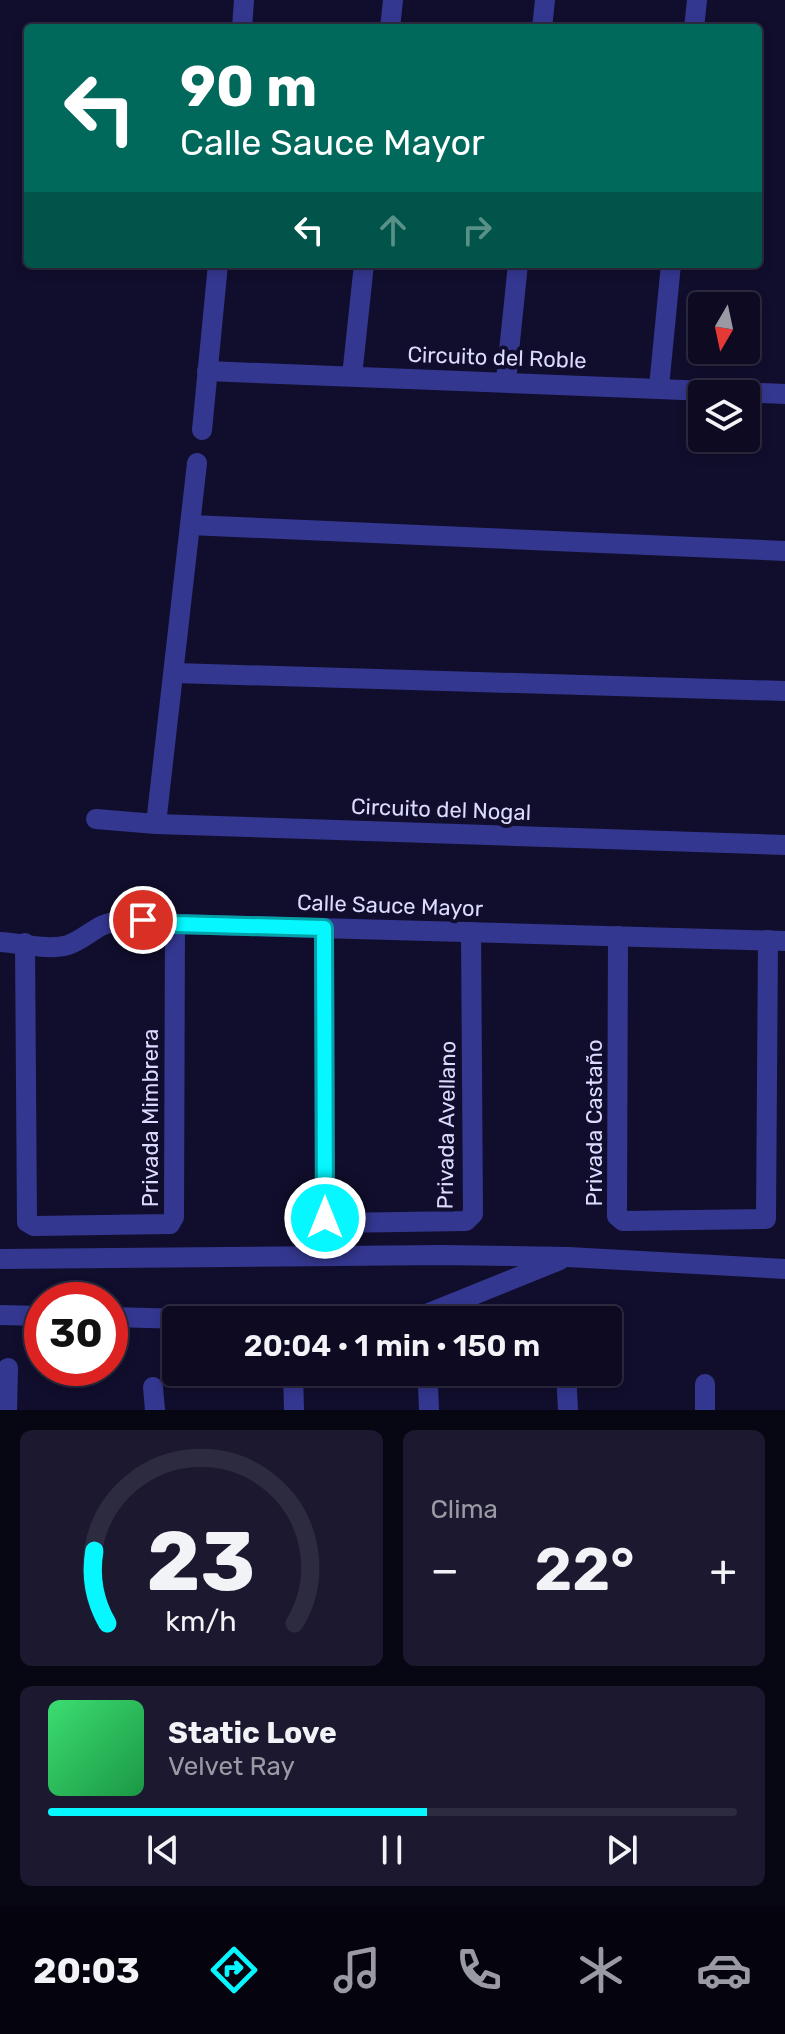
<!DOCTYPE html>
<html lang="es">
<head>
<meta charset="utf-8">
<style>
	body { margin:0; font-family:Rubik,sans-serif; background:#1b182f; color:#f1f3f6; height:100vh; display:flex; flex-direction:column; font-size:30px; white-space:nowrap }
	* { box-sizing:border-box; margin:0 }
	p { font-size:26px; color:#9a9aa5 }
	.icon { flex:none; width:44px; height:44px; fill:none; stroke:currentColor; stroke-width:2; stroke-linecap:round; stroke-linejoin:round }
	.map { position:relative; height:1410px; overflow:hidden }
	.side { display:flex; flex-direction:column; gap:20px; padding:20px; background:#070613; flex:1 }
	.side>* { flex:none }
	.top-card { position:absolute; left:24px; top:24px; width:738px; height:244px; border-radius:8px; box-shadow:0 4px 12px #0003,0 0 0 2px #2d2b40; background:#00695c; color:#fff; overflow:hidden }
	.needle { width:52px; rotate:189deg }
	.controls { position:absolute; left:688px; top:292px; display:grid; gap:16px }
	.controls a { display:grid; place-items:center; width:72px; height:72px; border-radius:8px; background:#0d0a22; box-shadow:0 4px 12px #0003,0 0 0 2px #2d2b40; font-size:40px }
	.speed { position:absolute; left:24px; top:1282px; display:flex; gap:16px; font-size:40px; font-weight:700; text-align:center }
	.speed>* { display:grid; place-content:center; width:104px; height:104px; border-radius:50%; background:#0d0a22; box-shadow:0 4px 12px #0003,0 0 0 2px #2d2b40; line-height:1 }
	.speed .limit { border:12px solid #d22; background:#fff; color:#111 }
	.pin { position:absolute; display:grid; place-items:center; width:68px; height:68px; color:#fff; margin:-34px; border:4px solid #fff; border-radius:50%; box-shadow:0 2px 8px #0007 }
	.me { position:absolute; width:88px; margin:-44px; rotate:0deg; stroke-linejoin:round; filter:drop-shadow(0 0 6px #0008) }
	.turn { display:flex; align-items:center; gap:28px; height:168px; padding:0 24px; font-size:36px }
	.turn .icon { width:104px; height:104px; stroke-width:2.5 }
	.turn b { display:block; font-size:56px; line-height:68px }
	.lanes { display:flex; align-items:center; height:76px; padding:0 24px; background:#0003; justify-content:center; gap:40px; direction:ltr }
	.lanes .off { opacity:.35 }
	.big { font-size:60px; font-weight:600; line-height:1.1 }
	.side .widget { flex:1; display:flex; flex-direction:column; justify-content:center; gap:12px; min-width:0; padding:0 28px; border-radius:12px; background:#1b182f }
	.side .dial { align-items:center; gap:0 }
	.dial svg { height:208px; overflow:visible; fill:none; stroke:#2d2b40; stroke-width:7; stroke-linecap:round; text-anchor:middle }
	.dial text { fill:#f1f3f6; stroke:none }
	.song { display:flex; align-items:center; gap:24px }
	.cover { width:96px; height:96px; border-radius:12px; background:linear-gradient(135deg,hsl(140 70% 55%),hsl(140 70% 35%)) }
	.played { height:8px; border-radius:4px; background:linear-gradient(90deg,#06f7ff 55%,#2d2b40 55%) }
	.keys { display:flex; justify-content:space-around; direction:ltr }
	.heat { display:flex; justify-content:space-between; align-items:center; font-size:44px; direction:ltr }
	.side .tiles { flex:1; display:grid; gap:20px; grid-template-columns:1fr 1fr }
	.widget:last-child { grid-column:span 2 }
	.trip { position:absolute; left:162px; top:1306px; width:460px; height:80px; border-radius:8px; background:#0d0a22; box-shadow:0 4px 12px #0003,0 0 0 2px #2d2b40; font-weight:600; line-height:80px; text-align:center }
	.menu { display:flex; height:128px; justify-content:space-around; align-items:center; background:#05040e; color:#9a9aa5 }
	.menu .icon { width:56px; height:56px }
	.menu .active { color:#06f7ff }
	.menu b { font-size:36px; color:#f1f3f6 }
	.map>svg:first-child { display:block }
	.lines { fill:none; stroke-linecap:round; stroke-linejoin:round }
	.minor { stroke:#343790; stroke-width:20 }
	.route-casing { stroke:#04a1a6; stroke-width:20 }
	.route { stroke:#06f7ff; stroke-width:14 }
	.labels { text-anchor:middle; stroke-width:8; stroke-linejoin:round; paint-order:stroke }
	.street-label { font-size:22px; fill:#dbdaff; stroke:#110e2d }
</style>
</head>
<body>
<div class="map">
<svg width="785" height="1410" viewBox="0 0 785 1410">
	<rect width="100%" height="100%" fill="#110e2d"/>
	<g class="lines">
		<!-- minor -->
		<g class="minor">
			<polyline points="242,28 244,0"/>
			<polyline points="390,28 393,0"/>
			<polyline points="542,28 545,0"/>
			<polyline points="694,28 697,0"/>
			<polyline points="207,371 785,394"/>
			<polyline points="352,376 364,264"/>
			<polyline points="506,380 518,264"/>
			<polyline points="659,387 671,264"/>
			<polyline points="202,430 218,264"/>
			<polyline points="190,525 785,551"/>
			<polyline points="174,673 785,691"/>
			<polyline points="96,819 156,824 785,845"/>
			<polyline points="156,824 197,463"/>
			<polyline points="324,928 325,1218 334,1223 466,1221 473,1214 471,932"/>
			<polyline points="618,936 617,1216 623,1221 766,1219 768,940"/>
			<path d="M0 942C21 943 48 951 68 945 80 941 90 932 101 926 125 916 151 921 175 924L785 941"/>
			<polyline points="25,943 27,1222 34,1226 170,1224 174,1217 175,924"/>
			<polyline points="0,1259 442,1255 568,1257 785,1269"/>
			<polyline points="0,1315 42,1316"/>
			<polyline points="110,1317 224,1320"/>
			<polyline points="345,1320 419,1317 560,1260"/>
			<polyline points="293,1372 294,1410"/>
			<polyline points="566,1372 568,1410"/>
			<polyline points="705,1384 705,1410"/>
			<polyline points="428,1386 429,1410"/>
			<polyline points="153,1387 155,1410"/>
			<polyline points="7,1410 8,1368"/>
		</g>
	</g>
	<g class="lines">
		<!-- route casing -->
		<g class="route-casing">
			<polyline id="route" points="143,920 175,924 324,928 325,1218"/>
		</g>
		<!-- route -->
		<use href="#route" class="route"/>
	</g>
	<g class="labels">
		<!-- street labels -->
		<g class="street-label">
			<text transform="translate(497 357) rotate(2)" y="8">Circuito del Roble</text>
			<text transform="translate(441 809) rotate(2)" y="8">Circuito del Nogal</text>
			<text transform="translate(390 905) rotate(2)" y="8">Calle Sauce Mayor</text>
			<text transform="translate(150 1118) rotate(-90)" y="8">Privada Mimbrera</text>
			<text transform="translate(594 1123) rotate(-90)" y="8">Privada Castaño</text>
			<text transform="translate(446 1125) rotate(-89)" y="8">Privada Avellano</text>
		</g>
	</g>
</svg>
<div class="controls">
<a><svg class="needle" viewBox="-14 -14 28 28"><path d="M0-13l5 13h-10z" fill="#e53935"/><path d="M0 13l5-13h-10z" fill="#9a9aa5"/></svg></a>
<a><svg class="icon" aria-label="layers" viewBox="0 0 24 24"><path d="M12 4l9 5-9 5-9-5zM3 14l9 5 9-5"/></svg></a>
</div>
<div class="speed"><div class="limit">30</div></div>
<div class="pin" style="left:143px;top:920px;background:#d93025"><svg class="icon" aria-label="arrive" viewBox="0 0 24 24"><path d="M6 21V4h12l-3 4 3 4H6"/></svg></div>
<svg class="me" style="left:325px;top:1218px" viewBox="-20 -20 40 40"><circle r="17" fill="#06f7ff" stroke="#fff" stroke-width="3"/><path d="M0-11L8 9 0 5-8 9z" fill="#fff"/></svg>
<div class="trip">20:04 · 1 min · 150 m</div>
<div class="top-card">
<div class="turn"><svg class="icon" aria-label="left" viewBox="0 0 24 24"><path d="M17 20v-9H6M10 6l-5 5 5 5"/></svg><div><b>90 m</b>Calle Sauce Mayor</div></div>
<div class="lanes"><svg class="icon" aria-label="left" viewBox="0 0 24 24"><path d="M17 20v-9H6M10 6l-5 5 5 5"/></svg><svg class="icon off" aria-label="ahead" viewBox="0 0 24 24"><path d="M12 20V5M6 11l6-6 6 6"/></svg><svg class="icon off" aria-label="right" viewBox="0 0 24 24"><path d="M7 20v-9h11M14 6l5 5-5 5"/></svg></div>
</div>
</div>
<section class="side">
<div class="tiles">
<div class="widget dial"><svg viewBox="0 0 100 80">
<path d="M14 69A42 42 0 1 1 86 69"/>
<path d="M14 69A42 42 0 0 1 9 41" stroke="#06f7ff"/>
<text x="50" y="56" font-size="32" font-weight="700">23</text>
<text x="50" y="72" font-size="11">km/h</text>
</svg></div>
<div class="widget"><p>Clima</p>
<div class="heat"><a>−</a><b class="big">22°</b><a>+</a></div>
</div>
<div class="widget">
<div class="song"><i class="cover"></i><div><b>Static Love</b><p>Velvet Ray</p></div></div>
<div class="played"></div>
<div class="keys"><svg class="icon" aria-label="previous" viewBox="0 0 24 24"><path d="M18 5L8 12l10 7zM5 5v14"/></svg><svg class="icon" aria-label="pause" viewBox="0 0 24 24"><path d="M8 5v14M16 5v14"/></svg><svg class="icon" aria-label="next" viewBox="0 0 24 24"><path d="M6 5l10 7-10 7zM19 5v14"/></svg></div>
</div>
</div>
</section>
<nav class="menu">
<b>20:03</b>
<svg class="icon active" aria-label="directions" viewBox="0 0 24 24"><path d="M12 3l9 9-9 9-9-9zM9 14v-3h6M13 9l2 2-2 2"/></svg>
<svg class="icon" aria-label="music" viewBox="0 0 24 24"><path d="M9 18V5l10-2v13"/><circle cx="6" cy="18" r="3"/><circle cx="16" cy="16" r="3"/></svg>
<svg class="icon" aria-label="phone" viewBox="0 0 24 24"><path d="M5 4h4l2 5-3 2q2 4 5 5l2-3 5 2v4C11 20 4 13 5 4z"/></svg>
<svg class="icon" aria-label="climate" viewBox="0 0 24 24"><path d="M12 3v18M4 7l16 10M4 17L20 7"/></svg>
<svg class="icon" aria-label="car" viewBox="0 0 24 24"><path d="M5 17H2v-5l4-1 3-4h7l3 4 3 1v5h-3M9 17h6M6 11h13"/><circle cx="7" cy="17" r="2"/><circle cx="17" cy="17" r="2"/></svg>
</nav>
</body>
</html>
